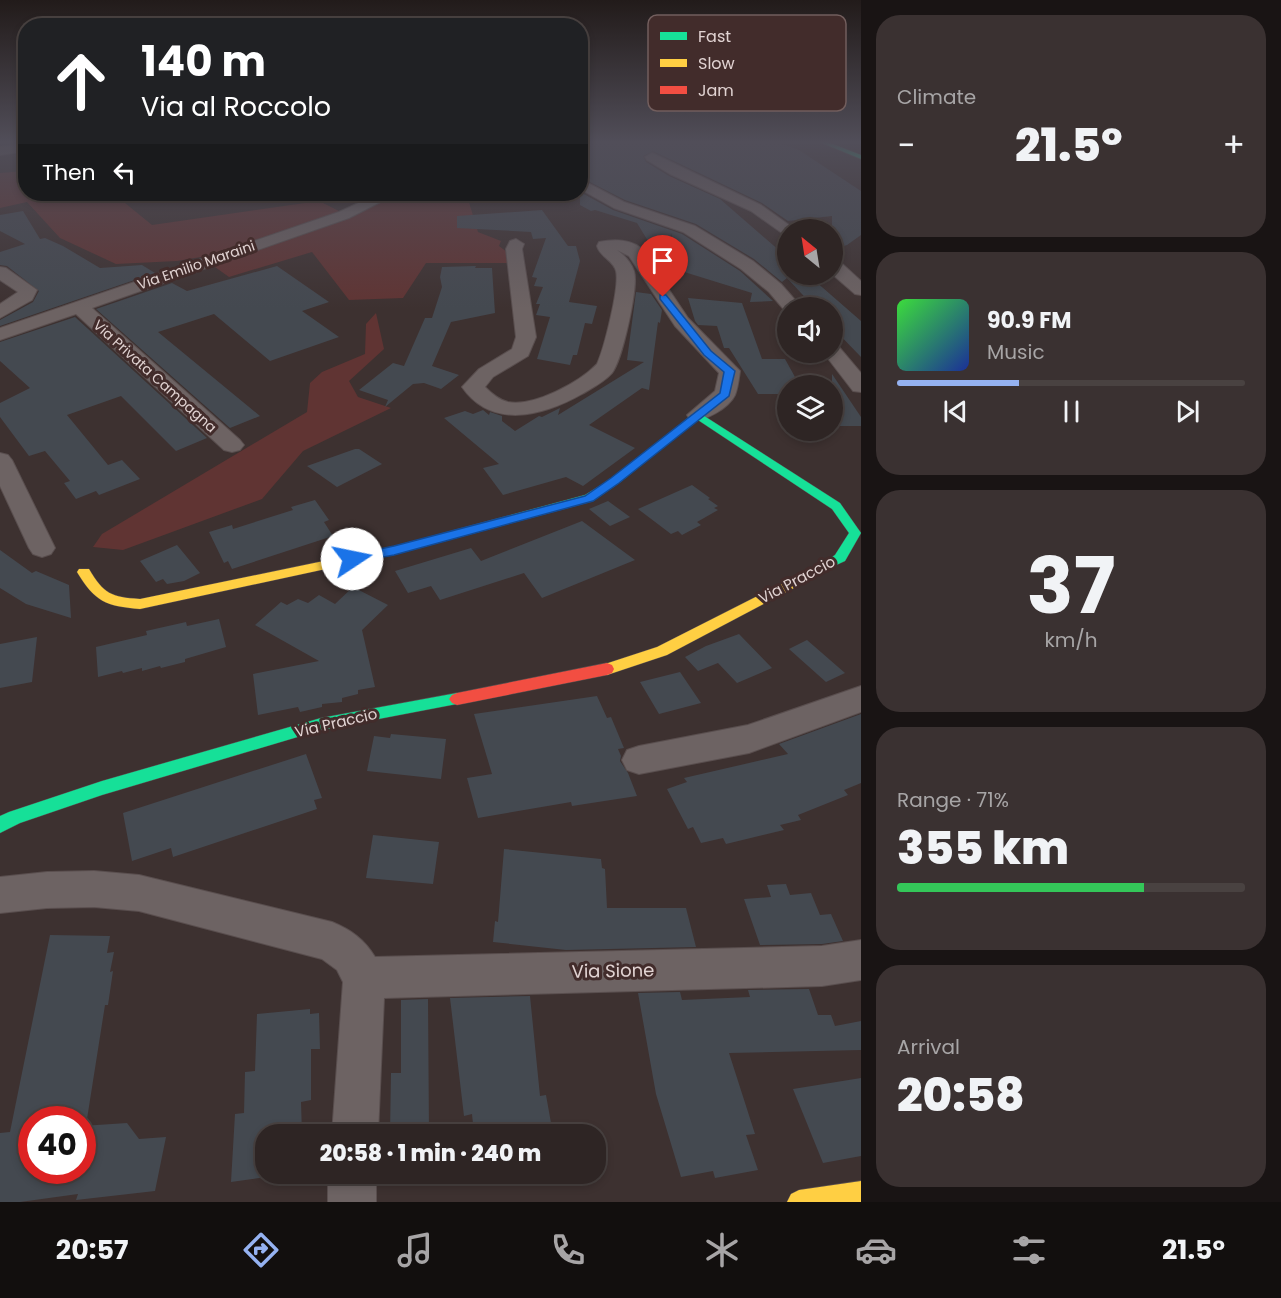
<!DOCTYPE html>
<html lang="en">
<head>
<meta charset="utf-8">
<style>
	body { margin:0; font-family:Poppins,sans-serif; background:#3a3131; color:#f1f3f6; height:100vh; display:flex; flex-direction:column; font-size:22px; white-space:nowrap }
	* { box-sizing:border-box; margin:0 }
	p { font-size:20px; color:#a7a5a6 }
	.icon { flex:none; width:33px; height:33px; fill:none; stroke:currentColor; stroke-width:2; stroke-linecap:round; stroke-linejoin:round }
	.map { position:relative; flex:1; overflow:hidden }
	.side { display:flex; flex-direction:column; gap:15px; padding:15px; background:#191414; width:420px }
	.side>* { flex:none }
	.guide { position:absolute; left:18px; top:18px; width:570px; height:183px; border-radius:24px; box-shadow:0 3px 9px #0003,0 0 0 2px #494241; background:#202124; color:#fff; overflow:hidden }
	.needle { width:39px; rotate:330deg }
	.tools { position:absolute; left:777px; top:219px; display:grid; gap:12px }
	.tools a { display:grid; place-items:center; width:66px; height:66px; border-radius:50%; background:#2e2524; box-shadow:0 3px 9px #0003,0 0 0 2px #494241; font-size:30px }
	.speed { position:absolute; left:18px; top:1106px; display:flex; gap:12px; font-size:30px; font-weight:700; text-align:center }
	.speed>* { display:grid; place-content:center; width:78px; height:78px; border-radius:50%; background:#2e2524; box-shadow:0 3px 9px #0003,0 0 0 2px #494241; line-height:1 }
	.speed .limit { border:9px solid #d22; background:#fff; color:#111 }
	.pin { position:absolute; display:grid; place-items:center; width:51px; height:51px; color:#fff; margin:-62px -26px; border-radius:50% 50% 50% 0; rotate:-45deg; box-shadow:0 0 6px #0007 }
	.pin .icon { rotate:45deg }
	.me { position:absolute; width:66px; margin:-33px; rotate:79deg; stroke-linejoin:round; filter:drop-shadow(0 0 4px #0008) }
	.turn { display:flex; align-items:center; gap:21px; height:126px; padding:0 24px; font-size:27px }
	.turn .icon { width:78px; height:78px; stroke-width:2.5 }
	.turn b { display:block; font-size:42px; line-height:51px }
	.then { display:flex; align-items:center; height:57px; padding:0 24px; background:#0003; gap:12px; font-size:22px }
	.big { font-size:45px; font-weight:800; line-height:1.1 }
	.side .widget { flex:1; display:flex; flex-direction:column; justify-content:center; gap:9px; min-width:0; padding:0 21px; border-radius:24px; background:#3a3131 }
	.side .dial { align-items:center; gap:0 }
	.dial b { font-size:78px; line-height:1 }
	.song { display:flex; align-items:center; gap:18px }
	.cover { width:72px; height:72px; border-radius:9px; background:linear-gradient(135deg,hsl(120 70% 55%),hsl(230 70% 35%)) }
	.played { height:6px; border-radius:3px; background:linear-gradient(90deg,#95b2f1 35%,#494241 35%) }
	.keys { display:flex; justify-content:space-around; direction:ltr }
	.heat { display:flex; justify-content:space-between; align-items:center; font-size:33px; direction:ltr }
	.charge { height:9px; border-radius:4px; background:linear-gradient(90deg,#34c759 71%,#494241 0) }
	.trip { position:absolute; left:255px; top:1124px; width:351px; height:60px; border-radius:24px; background:#2e2524; box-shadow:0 3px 9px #0003,0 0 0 2px #494241; font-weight:800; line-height:60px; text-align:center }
	.tabs { display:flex; height:96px; justify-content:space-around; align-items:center; background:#120f0e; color:#a7a5a6 }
	.tabs .icon { width:42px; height:42px }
	.tabs .current { color:#95b2f1 }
	.tabs b { font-size:27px; color:#f1f3f6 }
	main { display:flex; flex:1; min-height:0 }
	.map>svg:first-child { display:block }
	.green { fill:#603433 }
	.building { fill:#444950 }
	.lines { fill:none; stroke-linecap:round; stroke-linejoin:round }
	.street-casing { stroke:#594e4e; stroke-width:2 }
	.fast-casing { stroke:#594e4e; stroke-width:1 }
	.slow-casing { stroke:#594e4e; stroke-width:1 }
	.jam-casing { stroke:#594e4e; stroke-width:1 }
	.street { fill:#6d6363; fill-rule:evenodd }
	.fast { fill:#16e098; fill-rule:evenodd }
	.slow { fill:#ffcf43; fill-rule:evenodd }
	.jam { fill:#f24e42; fill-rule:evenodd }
	.route { fill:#1a73e8; stroke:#114b97; stroke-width:1.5 }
	.labels { text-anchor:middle; stroke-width:6; stroke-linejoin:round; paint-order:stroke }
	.far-street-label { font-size:14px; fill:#e1d3d2; stroke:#422c2b }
	.street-label { font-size:15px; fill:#e1d3d2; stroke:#422c2b }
	.near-street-label { font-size:18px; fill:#e1d3d2; stroke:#422c2b }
	.key { fill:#422c2b; stroke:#725e5d; stroke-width:1.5 }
	.key-label { font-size:16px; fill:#e1d3d2 }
</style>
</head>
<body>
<main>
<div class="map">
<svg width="861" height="1202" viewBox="0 0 861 1202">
	<rect width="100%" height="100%" fill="#3d3130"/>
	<!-- green -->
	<g class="green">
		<polygon points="25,171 26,194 114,194 152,225 319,201 345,214 389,194 479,194 468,199 478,232 501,241 499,246 507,252 510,263 426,263 403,298 349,300 312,252 229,277 201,257 177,261 116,264 60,238 27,202 0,208 0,173"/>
		<polygon points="376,313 384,349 349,381 358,397 391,408 303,451 262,499 123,550 93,547 102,534 307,412 310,383 322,372 365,354 366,324"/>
	</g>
	<!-- building -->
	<g class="building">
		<polygon points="580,141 774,141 799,150 861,191 861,235 847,245 832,250 832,216 788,221 762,203 653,151 643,156 646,162 669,176 720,199 788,258 788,274 807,274 861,321 861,357 832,327 832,308 815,308 787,278 782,282 754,259 696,224 625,200 580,177"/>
		<polygon points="580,192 613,210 682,234 740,271 773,301 750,302 752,293 681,271 671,233 669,252 648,241 637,223 595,210 591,211 580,205"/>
		<polygon points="542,210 568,246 576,246 580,261 569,302 597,306 592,324 585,323 577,355 573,355 570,365 537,359 550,317 536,315 540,304 536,304 543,287 534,286 537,278 532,277 546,238 533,239 531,232 457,228 457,216"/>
		<polygon points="23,211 40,239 45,238 63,246 100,268 142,265 155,273 0,326 0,320 33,302 39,291 7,266 0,265 0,252 25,244 0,231 0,215"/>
		<polygon points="277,266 329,302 302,311 339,337 270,361 214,314 158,332 260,416 230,428 96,309 172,283 187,291"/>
		<polygon points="476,266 475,268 492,268 495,313 451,322 432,366 459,375 441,389 424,383 413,384 385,407 388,400 359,390 393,363 404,366 425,318 432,318 442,287 440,277 442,267"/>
		<polygon points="636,292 651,294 662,310 660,323 658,322 649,390 642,388 589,425 635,448 583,486 566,477 503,495 483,468 499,464 444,418 465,411 473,414 483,410 489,415 490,412 502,416 502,421 515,431 539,416 542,417 560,408 558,415 644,362 627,360"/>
		<polygon points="688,298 742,303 762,359 785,359 800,386 788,386 788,394 758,394 729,348 724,348 717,326 698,325 695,321"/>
		<polygon points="75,317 207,438 176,451 121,396 67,415 108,465 122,460 140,479 99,495 96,491 76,499 64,483 70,481 45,451 29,456 0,417 0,403 30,388 0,361 0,342"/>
		<polygon points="832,374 861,417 861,426 832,426"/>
		<polygon points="355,449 359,449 382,464 337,487 307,466"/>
		<polygon points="692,485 710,498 708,499 718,506 714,508 718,510 697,522 701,525 682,535 678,531 671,534 638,509"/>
		<polygon points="315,500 329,520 324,522 333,536 232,569 228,561 224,563 209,532 232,525 233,529 293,510 291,507"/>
		<polygon points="608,501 630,517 610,526 589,509"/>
		<polygon points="582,521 635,560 542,598 524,573 440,600 431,586 408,593 395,571 471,548 481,561"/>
		<polygon points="177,545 200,573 184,581 167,584 163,579 156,582 140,561"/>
		<polygon points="0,550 32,573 36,571 69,585 71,618 26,604 0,588"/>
		<polygon points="353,587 388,605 362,630 375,687 358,690 358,694 342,698 342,702 322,704 322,707 300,712 298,707 258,715 253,674 319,661 255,625 281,602 287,605 298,599 308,603 319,595 335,604"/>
		<polygon points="219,619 226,647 185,659 185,662 161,668 160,666 142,671 142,668 123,673 122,671 98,677 96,647 147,635 146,631 186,622 187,626"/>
		<polygon points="739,634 772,668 737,683 718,663 698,671 685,657 706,646"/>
		<polygon points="37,637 32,682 0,688 0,644"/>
		<polygon points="807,640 845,673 826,682 789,649"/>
		<polygon points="680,672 701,703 659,714 640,682"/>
		<polygon points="597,696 607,718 611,717 624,748 618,749 621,756 620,761 628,773 637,796 572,806 571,802 478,818 467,778 492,774 474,714"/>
		<polygon points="861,714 861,783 844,790 848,795 798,815 801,820 780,825 784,830 726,844 723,838 701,843 693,827 688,829 667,789 687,782 684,778 788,754 779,744"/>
		<polygon points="391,734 446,739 441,779 367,771 374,736 390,738"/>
		<polygon points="306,754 322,798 314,800 317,809 173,857 171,848 132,861 123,813"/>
		<polygon points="373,835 439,842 433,884 366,878"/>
		<polygon points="504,849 601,859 602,868 605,869 607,908 686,908 696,947 566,950 493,942 495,921 498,922"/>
		<polygon points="786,884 790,895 811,893 820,915 831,914 843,941 822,944 760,945 744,899 771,897 767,885"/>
		<polygon points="50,935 110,936 107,953 114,952 110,972 113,971 108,1005 105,1005 87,1119 32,1119 32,1170 82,1170 82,1126 127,1123 139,1139 166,1137 155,1191 76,1200 78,1194 20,1202 0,1202 0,1133 10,1132"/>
		<polygon points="809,989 818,1015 831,1015 835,1026 861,1021 861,1050 729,1053 755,1134 746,1135 758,1170 715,1178 713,1171 681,1177 656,1094 638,993 680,992 682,1000 750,997 748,990"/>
		<polygon points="530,996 540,1096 546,1095 553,1134 474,1134 472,1114 464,1116 450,998"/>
		<polygon points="428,999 429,1134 390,1134 391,1073 401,1073 401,1000"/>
		<polygon points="310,1009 310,1014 319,1013 320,1049 311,1049 311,1100 301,1102 302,1134 266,1134 266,1177 231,1182 235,1114 244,1113 245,1072 255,1071 257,1014"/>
		<polygon points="861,1078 861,1156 823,1163 793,1089"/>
	</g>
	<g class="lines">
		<!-- street casing -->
		<g class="street-casing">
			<g id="street">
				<polygon points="26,143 26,151 0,155 0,147"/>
				<polygon points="652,153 761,205 796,230 788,230 788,235 782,233 751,211 670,174 647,160 645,157"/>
				<polygon points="580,179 624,202 695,226 753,261 781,284 802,308 788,308 786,312 769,292 741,269 683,232 614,208 580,189"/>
				<polygon points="378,194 396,194 349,218 92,308 240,440 244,445 240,450 232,452 224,450 76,314 0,340 0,328 339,212"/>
				<path d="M516 239 524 244 522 249 536 337 528 356 493 377 485 387C491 393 499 400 508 402 534 407 580 382 597 364 604 349 620 286 616 271 613 260 600 257 597 246L599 242C614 239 629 239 641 248L688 318 740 371C739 378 738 388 735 395 729 408 703 423 690 420L687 415 715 391 719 373 675 326 629 256 617 250C624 255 631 262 634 271 639 286 622 361 612 373 604 382 592 388 582 394 543 416 492 430 462 387L479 369 512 349 516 337 506 249 510 241Z"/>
				<polygon points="832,259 838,260 861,281 861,295 855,294 832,274"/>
				<polygon points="0,267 6,268 37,290 32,300 0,318 0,304 18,292 0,280"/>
				<polygon points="832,345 839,347 861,373 861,392 853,391 823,352 832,352"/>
				<polygon points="0,453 8,455 12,460 55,548 51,554 42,557 33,554 29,548 0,486"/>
				<polygon points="861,686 861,712 749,753 639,774 627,770 622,760 627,750 639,746 748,725"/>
				<path d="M94 871 139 875 332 922C351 930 364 939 375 957L822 946 861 940V980L822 986 384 998 378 1134H332L343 982 337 970 322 959 139 911 94 907 47 908 0 913V877L47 872Z"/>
				<rect x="328" y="1173" width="48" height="29"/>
			</g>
		</g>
		<!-- fast casing -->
		<g class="fast-casing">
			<g id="fast">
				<polygon points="817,141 825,141 861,155 861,159"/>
				<polygon points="698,412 840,503 861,533 845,561 823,571 817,567 835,555 849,533 832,509 698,420 619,483 593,501 396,554 390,550 392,547 585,495 611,479"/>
				<polygon points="457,693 462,695 465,699 462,703 321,730 102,795 20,823 0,833 0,816 9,812 102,781 321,718"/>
			</g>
		</g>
		<!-- slow casing -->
		<g class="slow-casing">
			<g id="slow">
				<path d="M396 546 400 547 402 550 400 553 140 609C106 606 95 602 77 572L79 569H89C104 594 111 597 140 599Z"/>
				<polygon points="823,563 829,567 828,570 667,655 607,675 602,673 600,669 602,665 657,647"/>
				<polygon points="861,1181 861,1202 787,1202 791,1194 799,1190"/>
			</g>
		</g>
		<!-- jam casing -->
		<g class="jam-casing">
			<polygon id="jam" points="607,663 612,665 614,669 612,673 607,675 457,705 452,703 449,699 452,695 457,693"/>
		</g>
		<!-- street -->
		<use href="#street" class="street"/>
		<!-- fast -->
		<use href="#fast" class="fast"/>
		<!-- slow -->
		<use href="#slow" class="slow"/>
		<!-- jam -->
		<use href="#jam" class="jam"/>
	</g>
	<!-- sky -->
	<linearGradient id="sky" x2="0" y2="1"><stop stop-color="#221b1a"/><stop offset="0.46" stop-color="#514e59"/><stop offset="1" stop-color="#514e59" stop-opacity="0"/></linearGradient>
	<rect width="861" height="309" fill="url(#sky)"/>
	<!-- route -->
	<polygon class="route" points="660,295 666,295 711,351 735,371 729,396 619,483 593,501 394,555 352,563 347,562 345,559 347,556 394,546 585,496 611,478 720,393 724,372 704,355 660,299"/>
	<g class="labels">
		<!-- far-street labels -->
		<g class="far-street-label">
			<text transform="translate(196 265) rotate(-19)" y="5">Via Emilio Maraini</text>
			<text transform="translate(155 376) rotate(42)" y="5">Via Privata Campagna</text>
		</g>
		<!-- street labels -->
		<g class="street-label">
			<text transform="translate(797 580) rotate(-28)" y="5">Via Praccio</text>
			<text transform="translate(336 723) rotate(-13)" y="5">Via Praccio</text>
		</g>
		<!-- near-street labels -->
		<g class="near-street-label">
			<text transform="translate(613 971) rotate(-1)" y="6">Via Sione</text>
		</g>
	</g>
	<!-- legend -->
	<rect x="648" y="15" width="198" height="96" rx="9" class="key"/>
	<rect x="660" y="32" width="27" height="8" fill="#16e098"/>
	<rect x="660" y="59" width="27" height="8" fill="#ffcf43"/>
	<rect x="660" y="86" width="27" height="8" fill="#f24e42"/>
	<g class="key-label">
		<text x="698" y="42">Fast</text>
		<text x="698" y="69">Slow</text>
		<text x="698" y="96">Jam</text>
	</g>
</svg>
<div class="tools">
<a><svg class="needle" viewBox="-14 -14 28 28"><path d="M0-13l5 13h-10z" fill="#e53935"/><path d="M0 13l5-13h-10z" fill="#a7a5a6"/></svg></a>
<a><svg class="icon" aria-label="sound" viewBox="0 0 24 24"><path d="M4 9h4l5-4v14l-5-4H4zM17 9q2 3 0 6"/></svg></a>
<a><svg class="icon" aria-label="layers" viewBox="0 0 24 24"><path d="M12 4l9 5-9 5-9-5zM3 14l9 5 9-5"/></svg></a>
</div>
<div class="speed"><div class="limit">40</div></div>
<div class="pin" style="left:663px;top:297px;background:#d93025"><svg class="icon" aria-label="arrive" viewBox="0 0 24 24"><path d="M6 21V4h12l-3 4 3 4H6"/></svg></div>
<svg class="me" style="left:352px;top:559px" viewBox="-20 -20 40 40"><circle r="19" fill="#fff"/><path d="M0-13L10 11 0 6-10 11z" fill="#1a73e8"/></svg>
<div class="trip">20:58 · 1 min · 240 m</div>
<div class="guide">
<div class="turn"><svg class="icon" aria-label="ahead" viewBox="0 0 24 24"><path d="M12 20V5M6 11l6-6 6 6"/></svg><div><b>140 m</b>Via al Roccolo</div></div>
<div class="then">Then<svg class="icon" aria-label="left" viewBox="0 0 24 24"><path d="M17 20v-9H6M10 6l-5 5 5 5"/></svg></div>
</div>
</div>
<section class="side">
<div class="widget"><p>Climate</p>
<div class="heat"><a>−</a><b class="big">21.5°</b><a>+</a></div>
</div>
<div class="widget">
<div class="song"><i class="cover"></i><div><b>90.9 FM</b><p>Music</p></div></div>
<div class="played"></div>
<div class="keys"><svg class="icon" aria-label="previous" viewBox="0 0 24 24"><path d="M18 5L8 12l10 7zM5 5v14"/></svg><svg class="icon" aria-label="pause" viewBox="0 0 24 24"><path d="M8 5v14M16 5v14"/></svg><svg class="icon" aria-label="next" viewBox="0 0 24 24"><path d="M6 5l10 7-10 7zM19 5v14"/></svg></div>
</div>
<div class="widget dial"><b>37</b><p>km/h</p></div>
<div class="widget"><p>Range · 71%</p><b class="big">355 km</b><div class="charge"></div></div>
<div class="widget"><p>Arrival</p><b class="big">20:58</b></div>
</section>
</main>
<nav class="tabs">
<b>20:57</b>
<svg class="icon current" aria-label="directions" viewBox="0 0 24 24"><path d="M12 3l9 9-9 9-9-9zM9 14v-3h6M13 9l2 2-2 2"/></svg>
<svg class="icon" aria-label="music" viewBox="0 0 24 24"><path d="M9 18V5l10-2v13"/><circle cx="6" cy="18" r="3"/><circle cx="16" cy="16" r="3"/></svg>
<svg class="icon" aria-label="phone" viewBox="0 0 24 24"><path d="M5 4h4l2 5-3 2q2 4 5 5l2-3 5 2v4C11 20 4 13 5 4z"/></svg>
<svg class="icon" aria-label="climate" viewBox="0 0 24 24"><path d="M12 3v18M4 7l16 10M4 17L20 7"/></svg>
<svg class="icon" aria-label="car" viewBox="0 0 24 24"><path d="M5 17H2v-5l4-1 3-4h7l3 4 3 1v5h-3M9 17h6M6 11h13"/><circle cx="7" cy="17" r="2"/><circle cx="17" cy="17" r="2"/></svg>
<svg class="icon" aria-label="filters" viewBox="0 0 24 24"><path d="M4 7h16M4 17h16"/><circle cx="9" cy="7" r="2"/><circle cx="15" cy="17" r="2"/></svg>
<b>21.5°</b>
</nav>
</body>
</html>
